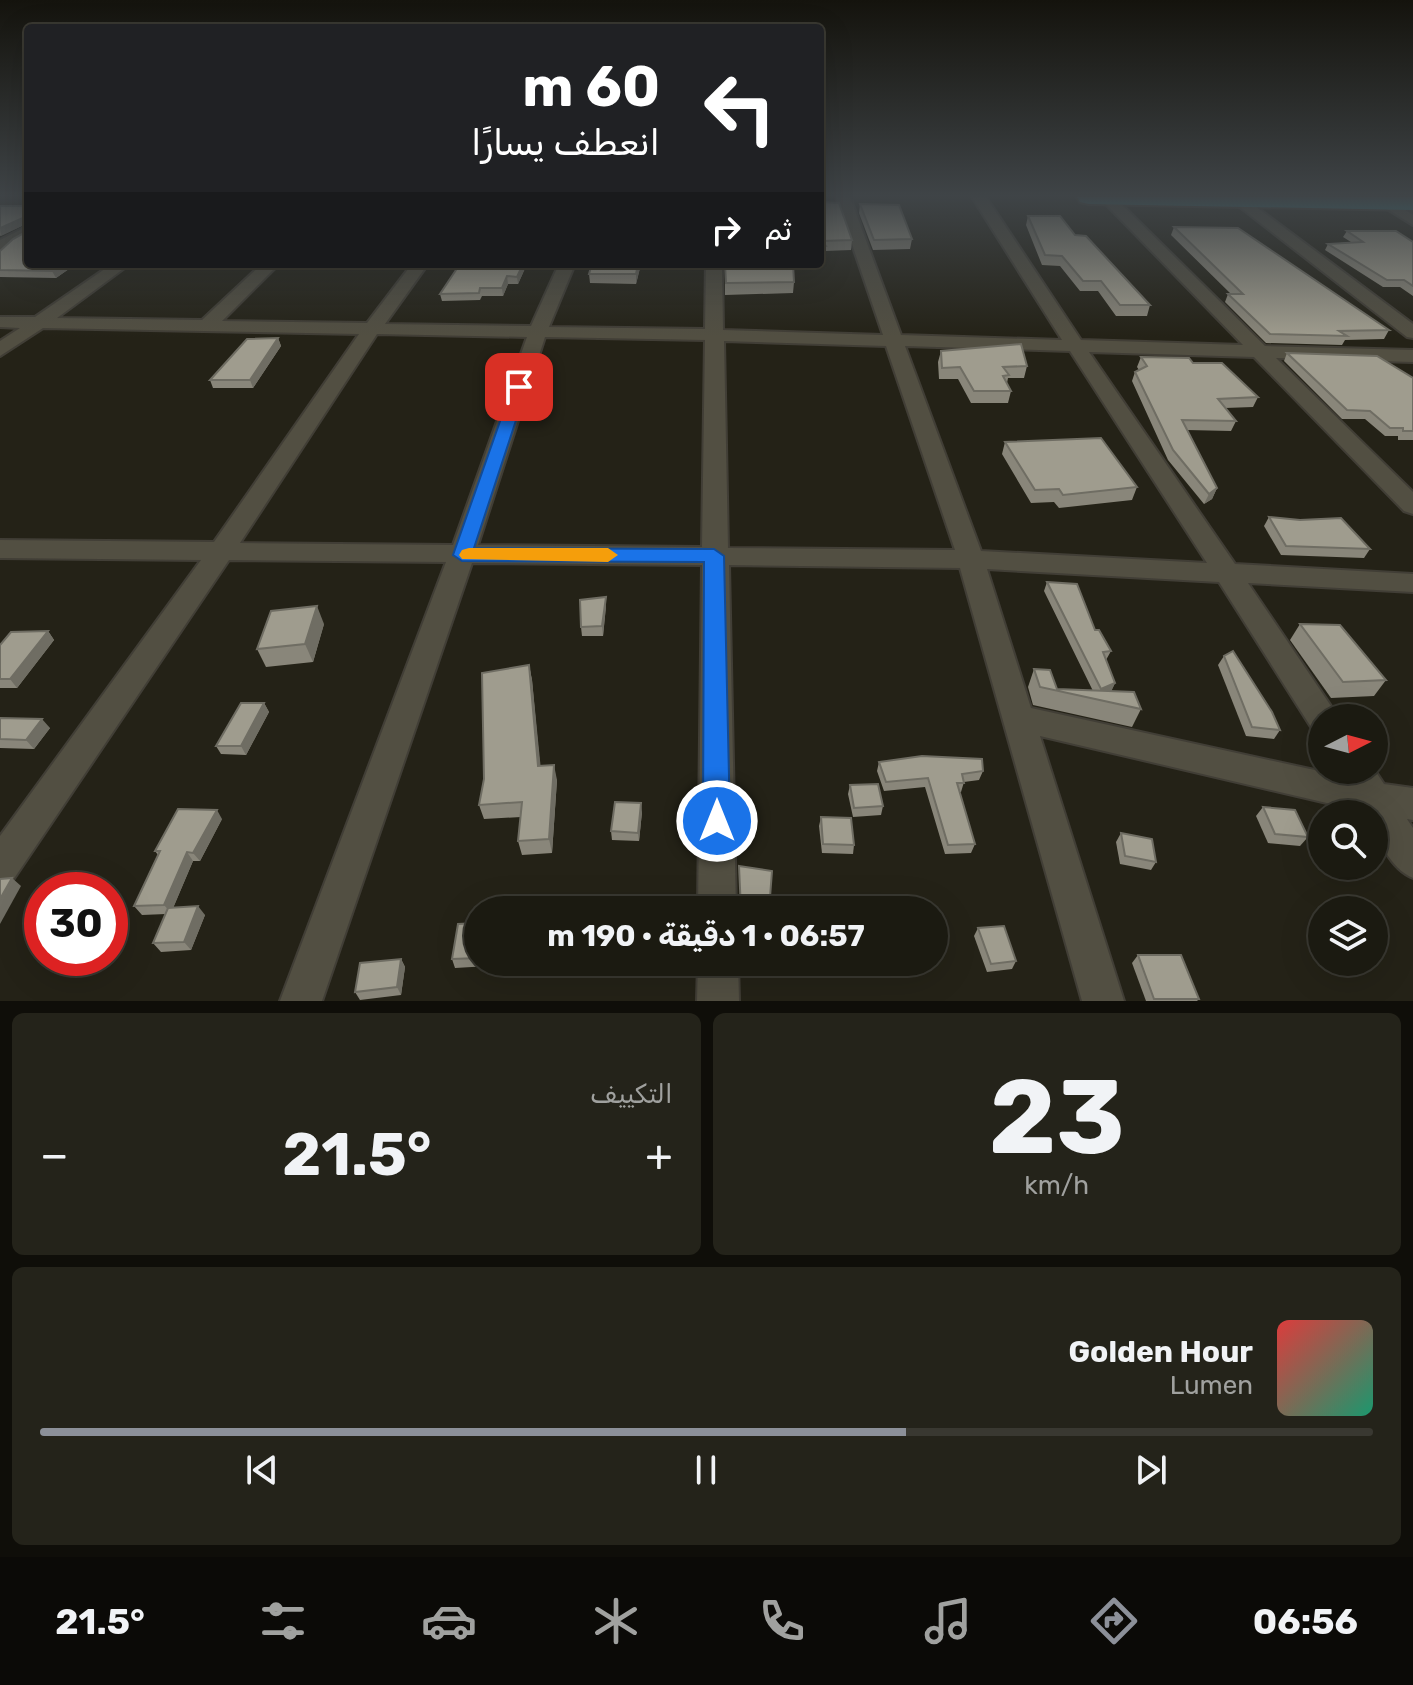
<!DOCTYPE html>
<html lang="ar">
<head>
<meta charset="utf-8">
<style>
	body { margin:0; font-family:Rubik,Cairo,sans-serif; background:#24231a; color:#f1f3f6; direction:rtl; height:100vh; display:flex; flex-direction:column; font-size:30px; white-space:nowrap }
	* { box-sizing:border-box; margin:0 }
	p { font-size:26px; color:#a0a19f }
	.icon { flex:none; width:44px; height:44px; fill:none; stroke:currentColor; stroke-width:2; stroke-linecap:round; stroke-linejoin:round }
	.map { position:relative; height:1001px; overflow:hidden; direction:ltr }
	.drawer { display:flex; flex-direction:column; gap:12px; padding:12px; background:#0f0e09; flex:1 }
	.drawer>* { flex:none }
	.banner { position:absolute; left:24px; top:24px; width:800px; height:244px; border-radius:8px; box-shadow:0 8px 32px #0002,0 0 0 2px #393831; direction:rtl; background:#202124; color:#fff; overflow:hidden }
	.needle { width:52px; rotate:84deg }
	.controls { position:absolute; left:1308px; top:704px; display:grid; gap:16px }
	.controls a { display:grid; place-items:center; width:80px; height:80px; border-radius:50%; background:#1b1a11; box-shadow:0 8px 32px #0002,0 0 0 2px #393831; font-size:40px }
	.speed { position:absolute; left:24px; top:872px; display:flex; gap:16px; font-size:40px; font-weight:700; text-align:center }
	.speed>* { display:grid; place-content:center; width:104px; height:104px; border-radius:50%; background:#1b1a11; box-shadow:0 8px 32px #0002,0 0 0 2px #393831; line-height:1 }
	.speed .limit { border:12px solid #d22; background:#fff; color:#111 }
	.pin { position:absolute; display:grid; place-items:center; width:68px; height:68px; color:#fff; margin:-34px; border-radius:16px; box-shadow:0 4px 12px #0006 }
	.me { position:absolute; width:88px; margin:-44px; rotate:0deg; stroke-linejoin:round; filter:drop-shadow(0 0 6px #0008) }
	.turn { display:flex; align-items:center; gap:28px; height:168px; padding:0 32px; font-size:36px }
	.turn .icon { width:104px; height:104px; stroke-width:2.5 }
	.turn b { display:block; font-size:56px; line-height:68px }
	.then { display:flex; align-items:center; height:76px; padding:0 32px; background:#0003; gap:16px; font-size:30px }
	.big { font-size:60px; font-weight:700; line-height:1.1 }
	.drawer .card { flex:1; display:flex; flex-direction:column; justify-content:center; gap:12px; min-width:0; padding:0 28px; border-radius:12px; background:#24231a }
	.drawer .dial { align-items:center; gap:0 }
	.dial b { font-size:104px; line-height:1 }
	.song { display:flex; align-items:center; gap:24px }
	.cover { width:96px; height:96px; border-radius:12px; background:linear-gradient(135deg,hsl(0 70% 55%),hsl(160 70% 35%)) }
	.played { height:8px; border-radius:4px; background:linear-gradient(90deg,#8c9099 65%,#393831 65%) }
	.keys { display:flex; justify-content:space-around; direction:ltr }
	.heat { display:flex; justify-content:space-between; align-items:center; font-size:44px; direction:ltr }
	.drawer .tiles { flex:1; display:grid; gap:12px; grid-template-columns:1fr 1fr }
	.card:last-child { grid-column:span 2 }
	.trip { position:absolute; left:464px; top:896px; width:484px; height:80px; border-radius:40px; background:#1b1a11; box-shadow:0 8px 32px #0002,0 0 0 2px #393831; font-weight:700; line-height:80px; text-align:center; direction:rtl }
	.tabs { display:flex; height:128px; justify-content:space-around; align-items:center; background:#0b0a07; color:#a0a19f }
	.tabs .icon { width:56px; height:56px }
	.tabs .active { color:#8c9099 }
	.tabs b { font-size:36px; color:#f1f3f6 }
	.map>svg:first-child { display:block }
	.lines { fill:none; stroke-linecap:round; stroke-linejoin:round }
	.street-casing { stroke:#413e36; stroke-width:4 }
	.highway-casing { stroke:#413e36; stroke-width:4 }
	.street { fill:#524f42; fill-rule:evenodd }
	.highway { fill:#3194a4; fill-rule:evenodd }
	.wall { fill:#89867a }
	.shaded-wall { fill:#6f6d63 }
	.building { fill:#9f9c8e; stroke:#6f6d63; stroke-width:2 }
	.route { fill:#1a73e8; stroke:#114b97; stroke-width:2 }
	.slow { fill:#f59e0b }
</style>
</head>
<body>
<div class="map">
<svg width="1413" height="1001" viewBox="0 0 1413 1001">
	<rect width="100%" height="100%" fill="#242217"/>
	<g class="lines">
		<!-- street casing -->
		<g class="street-casing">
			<g id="street">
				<path d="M836 197H850L901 335 1062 340 972 197H986L1081 340 1243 345 1099 197H1114L1265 346 1413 350V362L1276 358 1413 492V514L1404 511 1254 357 1089 352 1235 564 1413 574V592L1248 583 1333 709 1338 718H1322V731L1311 727 1219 582 987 569 1031 708 1342 776 1339 770 1374 769 1384 784 1413 788V820L1407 819 1413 828V878C1391 869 1374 837 1374 814L1040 736 1124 1001H1082L960 568 729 565 736 910H698L702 565 472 563 322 1001H280L446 562 229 560 13 880 0 885V836L201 560 0 558V540L214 542 359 334 43 328 0 356V341L20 328 0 327V317H35L112 264H130L57 318 202 320 262 264H279L222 321 367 323 412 264H428L385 324 531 326 559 264H575L549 327 705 329 706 264H722L723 330 883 335ZM377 334 527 337 453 545 240 543ZM545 337 705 340 702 547 478 545ZM724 341 886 346 955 550 728 548ZM905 346 1070 351 1207 563 981 551Z"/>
				<polygon points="1227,197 1243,197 1413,324 1413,338 1407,337"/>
				<polygon points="1368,197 1385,197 1413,215 1413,225"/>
				<polygon points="28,226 28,236 0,251 0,240"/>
				<polygon points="698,962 738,962 739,1001 697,1001"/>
			</g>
		</g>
		<!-- highway casing -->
		<g class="highway-casing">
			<polygon id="highway" points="1077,197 1413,197 1413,210 1089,204 1080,202"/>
		</g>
		<!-- street -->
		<use href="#street" class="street"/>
		<!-- highway -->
		<use href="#highway" class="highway"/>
	</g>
	<!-- wall -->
	<g class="wall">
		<polygon points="820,202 852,240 851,250 825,251 825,257 820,258"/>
		<polygon points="860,204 912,239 910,249 873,250 859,213"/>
		<polygon points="0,206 28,206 28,264 76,264 56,278 0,277 0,251 26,232 26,224 0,236"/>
		<polygon points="1028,216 1075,235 1150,305 1147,316 1116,316 1098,291 1080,291 1060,266 1042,265 1026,225"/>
		<polygon points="1174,227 1389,330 1384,339 1345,340 1342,345 1266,343 1225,302 1228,294 1231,294 1171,235"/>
		<polygon points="1347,231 1413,242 1413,296 1400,287 1383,287 1325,250 1328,244 1351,242 1343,237"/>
		<polygon points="527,264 518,284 508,284 503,296 482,296 480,300 442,301 440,294"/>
		<polygon points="592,264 641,264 636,284 590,283 589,274"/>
		<polygon points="725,264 794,282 793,293 725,295"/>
		<polygon points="278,338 281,346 253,388 213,388 210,380"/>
		<polygon points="941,351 1027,366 1024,378 1008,378 1007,383 1011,391 1008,403 971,403 958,379 939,379 938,362"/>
		<polygon points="1287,353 1413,378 1413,440 1398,440 1398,436 1385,436 1365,419 1342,419 1284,361"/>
		<polygon points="1141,357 1193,363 1258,397 1253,407 1225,408 1236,421 1231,431 1187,430 1217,488 1212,499 1204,504 1168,460 1132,381 1135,372 1139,370 1137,367"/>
		<polygon points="1005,442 1137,487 1132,500 1059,508 1054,502 1031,503 1002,454"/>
		<polygon points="1269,517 1300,520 1370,549 1364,558 1281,555 1264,526"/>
		<polygon points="1047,582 1095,630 1111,651 1106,660 1115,683 1111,691 1141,709 1132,727 1033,705 1028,687 1034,669 1057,689 1093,691 1044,591"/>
		<polygon points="606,597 606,606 603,636 582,636 581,627"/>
		<polygon points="324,624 313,662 266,667 257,649"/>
		<polygon points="1300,624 1386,680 1374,696 1331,698 1290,640"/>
		<polygon points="48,631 54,640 17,688 0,688 0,645"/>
		<polygon points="1224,656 1280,730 1274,739 1246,736 1218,665"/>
		<polygon points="529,665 532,680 540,766 557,780 552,853 522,855 518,841 521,817 484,819 479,805"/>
		<polygon points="264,703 269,712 246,755 221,754 216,746"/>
		<polygon points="0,718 50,728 34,749 0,748"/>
		<polygon points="879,762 983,771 979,780 964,782 961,792 959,792 975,844 971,853 945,854 925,787 884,791 877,771"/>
		<polygon points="850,785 883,806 881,815 853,817 848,794"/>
		<polygon points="1263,807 1308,837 1300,846 1268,843 1256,816"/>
		<polygon points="642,812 639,841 612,840 611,831"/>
		<polygon points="821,817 854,845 853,854 822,853 819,826"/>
		<polygon points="222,819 200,861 193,861 173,908 205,915 191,950 161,952 153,943 166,914 142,915 134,906 158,855 155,851"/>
		<polygon points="1121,833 1156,862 1151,870 1120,864 1116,842"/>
		<polygon points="478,923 478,962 531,962 507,968 506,965 455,968 452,959"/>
		<polygon points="978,928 1016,961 1012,969 987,972 974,936"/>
		<polygon points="1138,955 1199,999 1197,1001 1146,1001 1132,963"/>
		<polygon points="401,959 405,967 401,995 360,1000 355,992"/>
		<polygon points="742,962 771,962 770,972 742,973"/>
		<polygon points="838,962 871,962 870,966"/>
	</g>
	<!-- shaded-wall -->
	<g class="shaded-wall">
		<polygon points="25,217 28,223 1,236 0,228"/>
		<polygon points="63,264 76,264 56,278 52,271"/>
		<polygon points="523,264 527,264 518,284 517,277"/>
		<polygon points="638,264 641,264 636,284 636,274"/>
		<polygon points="507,276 508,284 503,296 502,288"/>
		<polygon points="278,338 281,346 253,388 250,380"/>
		<polygon points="1217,488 1212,499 1204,504 1209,494"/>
		<polygon points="606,597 606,606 603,636 602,626"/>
		<polygon points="317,606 324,624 313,662 305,644"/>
		<polygon points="48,631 54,640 17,688 10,679"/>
		<polygon points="529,665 532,680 542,780 538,766"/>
		<polygon points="1115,683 1111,692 1097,698 1101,689"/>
		<polygon points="264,703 269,712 246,755 241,746"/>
		<polygon points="42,719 50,728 34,749 26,740"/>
		<polygon points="554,765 557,780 552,853 549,839"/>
		<polygon points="641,803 642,812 639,841 638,833"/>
		<polygon points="217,810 222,819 200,861 193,853"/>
		<polygon points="187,852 193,861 171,913 164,905"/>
		<polygon points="12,878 21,886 0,924 0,899"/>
		<polygon points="118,902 126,911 110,937 110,915"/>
		<polygon points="198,906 205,915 191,950 184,942"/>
		<polygon points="401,959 405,967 401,995 397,987"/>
		<polygon points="505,962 531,962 507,968"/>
	</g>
	<!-- building -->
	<g class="building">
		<polygon points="820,202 839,203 852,240 822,241 826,246 820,247"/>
		<polygon points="860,204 899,205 912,239 874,240"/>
		<polygon points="0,206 28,206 28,264 63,264 52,271 0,270 0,251 13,239 26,232 25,217 0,228"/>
		<polygon points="1028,216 1060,216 1075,235 1086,236 1150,305 1120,305 1101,281 1083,281 1062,256 1045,255"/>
		<polygon points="1174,227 1238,228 1389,330 1339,331 1347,336 1270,334 1228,294 1243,294"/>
		<polygon points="1347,231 1396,231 1413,242 1413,286 1404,280 1387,280 1328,244 1363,242"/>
		<polygon points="460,264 523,264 517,277 507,276 502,288 480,288 479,293 440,294"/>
		<polygon points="592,264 638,264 636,274 589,274"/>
		<polygon points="725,264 793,264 794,282 726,283"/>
		<polygon points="278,338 250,380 210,380 247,339"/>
		<polygon points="1021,344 1027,366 1003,367 1009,375 1003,376 1011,391 974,391 960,367 942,368 941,351"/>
		<polygon points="1287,353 1377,356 1413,378 1413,431 1403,431 1403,428 1390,428 1370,411 1347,410"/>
		<polygon points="1141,357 1189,358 1193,363 1222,363 1258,397 1218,399 1236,421 1182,420 1217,488 1209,494 1173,450 1135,372 1147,366"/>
		<polygon points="1101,438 1137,487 1063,495 1059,489 1035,490 1005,442"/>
		<polygon points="1269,517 1300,520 1341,518 1370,549 1286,546"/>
		<polygon points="1047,582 1077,584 1095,630 1099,630 1111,651 1103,652 1115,683 1101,689"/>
		<polygon points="606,597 602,626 581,627 580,600"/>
		<polygon points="317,606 305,644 257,649 271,611"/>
		<polygon points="1300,624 1340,625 1386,680 1343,682"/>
		<polygon points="48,631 10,679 0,679 0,645 11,632"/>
		<polygon points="1233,651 1272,712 1280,730 1252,727 1224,656"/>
		<polygon points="529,665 538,766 554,765 549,839 518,841 522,802 479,805 484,779 482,673"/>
		<polygon points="1034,669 1050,670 1057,689 1134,692 1141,709 1040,687"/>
		<polygon points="241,703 264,703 241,746 216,746"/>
		<polygon points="0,718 42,719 26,740 0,739"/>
		<polygon points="922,756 982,759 983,771 962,774 964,783 957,783 975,844 948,845 928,778 886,782 879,762"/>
		<polygon points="878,784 883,806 854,808 850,785"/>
		<polygon points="615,802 641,803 638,833 611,831"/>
		<polygon points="1263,807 1295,810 1308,837 1275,834"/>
		<polygon points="178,809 217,810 193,853 187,852 164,905 134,906 160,851 155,851"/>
		<polygon points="821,817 851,818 854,845 823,844"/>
		<polygon points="1121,833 1152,839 1156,862 1125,856"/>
		<polygon points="739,866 772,871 769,910 741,910"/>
		<polygon points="12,878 0,899 0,879"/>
		<polygon points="110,902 118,902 110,915"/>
		<polygon points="198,906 184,942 153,943 168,908"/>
		<polygon points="478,923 478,958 452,959 458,924"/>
		<polygon points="1004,926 1016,961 991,964 978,928"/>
		<polygon points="1138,955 1181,955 1199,999 1154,999"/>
		<polygon points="401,959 397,987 355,992 360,963"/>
		<polygon points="743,962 771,962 771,964 743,965"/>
	</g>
	<!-- sky -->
	<linearGradient id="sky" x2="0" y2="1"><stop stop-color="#14130d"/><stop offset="0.58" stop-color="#3f4447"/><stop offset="1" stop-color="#3f4447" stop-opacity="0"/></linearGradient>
	<rect width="1413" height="337" fill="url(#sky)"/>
	<!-- route -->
	<polygon class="route" points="519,382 527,387 474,548 714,549 724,556 730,821 726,830 717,834 707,830 703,821 704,562 462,561 453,555 512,387"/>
	<!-- slow -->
	<polygon class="slow" points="469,548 608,548 618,555 608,562 462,559 459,555 462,550"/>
</svg>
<div class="controls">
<a><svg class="needle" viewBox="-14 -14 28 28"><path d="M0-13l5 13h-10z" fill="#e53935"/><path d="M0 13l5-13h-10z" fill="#a0a19f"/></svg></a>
<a><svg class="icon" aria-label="search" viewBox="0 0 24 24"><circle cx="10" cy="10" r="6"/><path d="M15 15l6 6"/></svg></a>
<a><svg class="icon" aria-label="layers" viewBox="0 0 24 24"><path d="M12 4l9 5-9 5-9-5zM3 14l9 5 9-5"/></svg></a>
</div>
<div class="speed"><div class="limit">30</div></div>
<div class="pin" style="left:519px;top:387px;background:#d93025"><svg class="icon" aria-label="arrive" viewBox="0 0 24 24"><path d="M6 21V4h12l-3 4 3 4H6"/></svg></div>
<svg class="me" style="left:717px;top:821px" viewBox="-20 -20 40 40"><circle r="17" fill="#1a73e8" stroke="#fff" stroke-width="3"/><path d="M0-11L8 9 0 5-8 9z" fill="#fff"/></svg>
<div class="trip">06:57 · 1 دقيقة · 190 m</div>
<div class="banner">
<div class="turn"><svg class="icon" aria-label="left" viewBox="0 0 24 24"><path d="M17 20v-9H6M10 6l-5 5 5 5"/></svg><div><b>60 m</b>انعطف يسارًا</div></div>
<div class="then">ثم<svg class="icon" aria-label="right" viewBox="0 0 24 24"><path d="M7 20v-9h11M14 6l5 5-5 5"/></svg></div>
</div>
</div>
<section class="drawer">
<div class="tiles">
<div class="card dial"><b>23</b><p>km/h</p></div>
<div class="card"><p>التكييف</p>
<div class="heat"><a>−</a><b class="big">21.5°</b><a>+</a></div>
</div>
<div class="card">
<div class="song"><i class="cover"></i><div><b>Golden Hour</b><p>Lumen</p></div></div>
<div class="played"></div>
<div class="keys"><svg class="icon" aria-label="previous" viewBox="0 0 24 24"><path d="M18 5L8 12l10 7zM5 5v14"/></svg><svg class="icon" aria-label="pause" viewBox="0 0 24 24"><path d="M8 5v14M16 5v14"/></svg><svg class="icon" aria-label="next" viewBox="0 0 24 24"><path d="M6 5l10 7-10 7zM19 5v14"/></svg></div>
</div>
</div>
</section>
<nav class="tabs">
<b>06:56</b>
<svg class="icon active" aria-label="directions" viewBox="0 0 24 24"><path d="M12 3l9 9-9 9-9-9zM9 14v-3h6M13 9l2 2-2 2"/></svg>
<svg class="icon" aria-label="music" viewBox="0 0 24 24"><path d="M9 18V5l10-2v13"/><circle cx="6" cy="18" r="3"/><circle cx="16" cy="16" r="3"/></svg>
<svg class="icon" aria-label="phone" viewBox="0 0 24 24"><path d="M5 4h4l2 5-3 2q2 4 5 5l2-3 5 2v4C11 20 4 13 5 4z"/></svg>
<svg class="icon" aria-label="climate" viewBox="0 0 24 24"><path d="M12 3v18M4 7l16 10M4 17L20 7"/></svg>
<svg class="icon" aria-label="car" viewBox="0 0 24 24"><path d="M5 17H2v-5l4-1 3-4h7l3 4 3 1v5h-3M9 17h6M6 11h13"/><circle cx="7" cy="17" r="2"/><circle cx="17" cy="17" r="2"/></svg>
<svg class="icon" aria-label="filters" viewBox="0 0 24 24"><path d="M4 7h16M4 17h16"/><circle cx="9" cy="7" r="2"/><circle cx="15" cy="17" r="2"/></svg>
<b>21.5°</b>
</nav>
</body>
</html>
